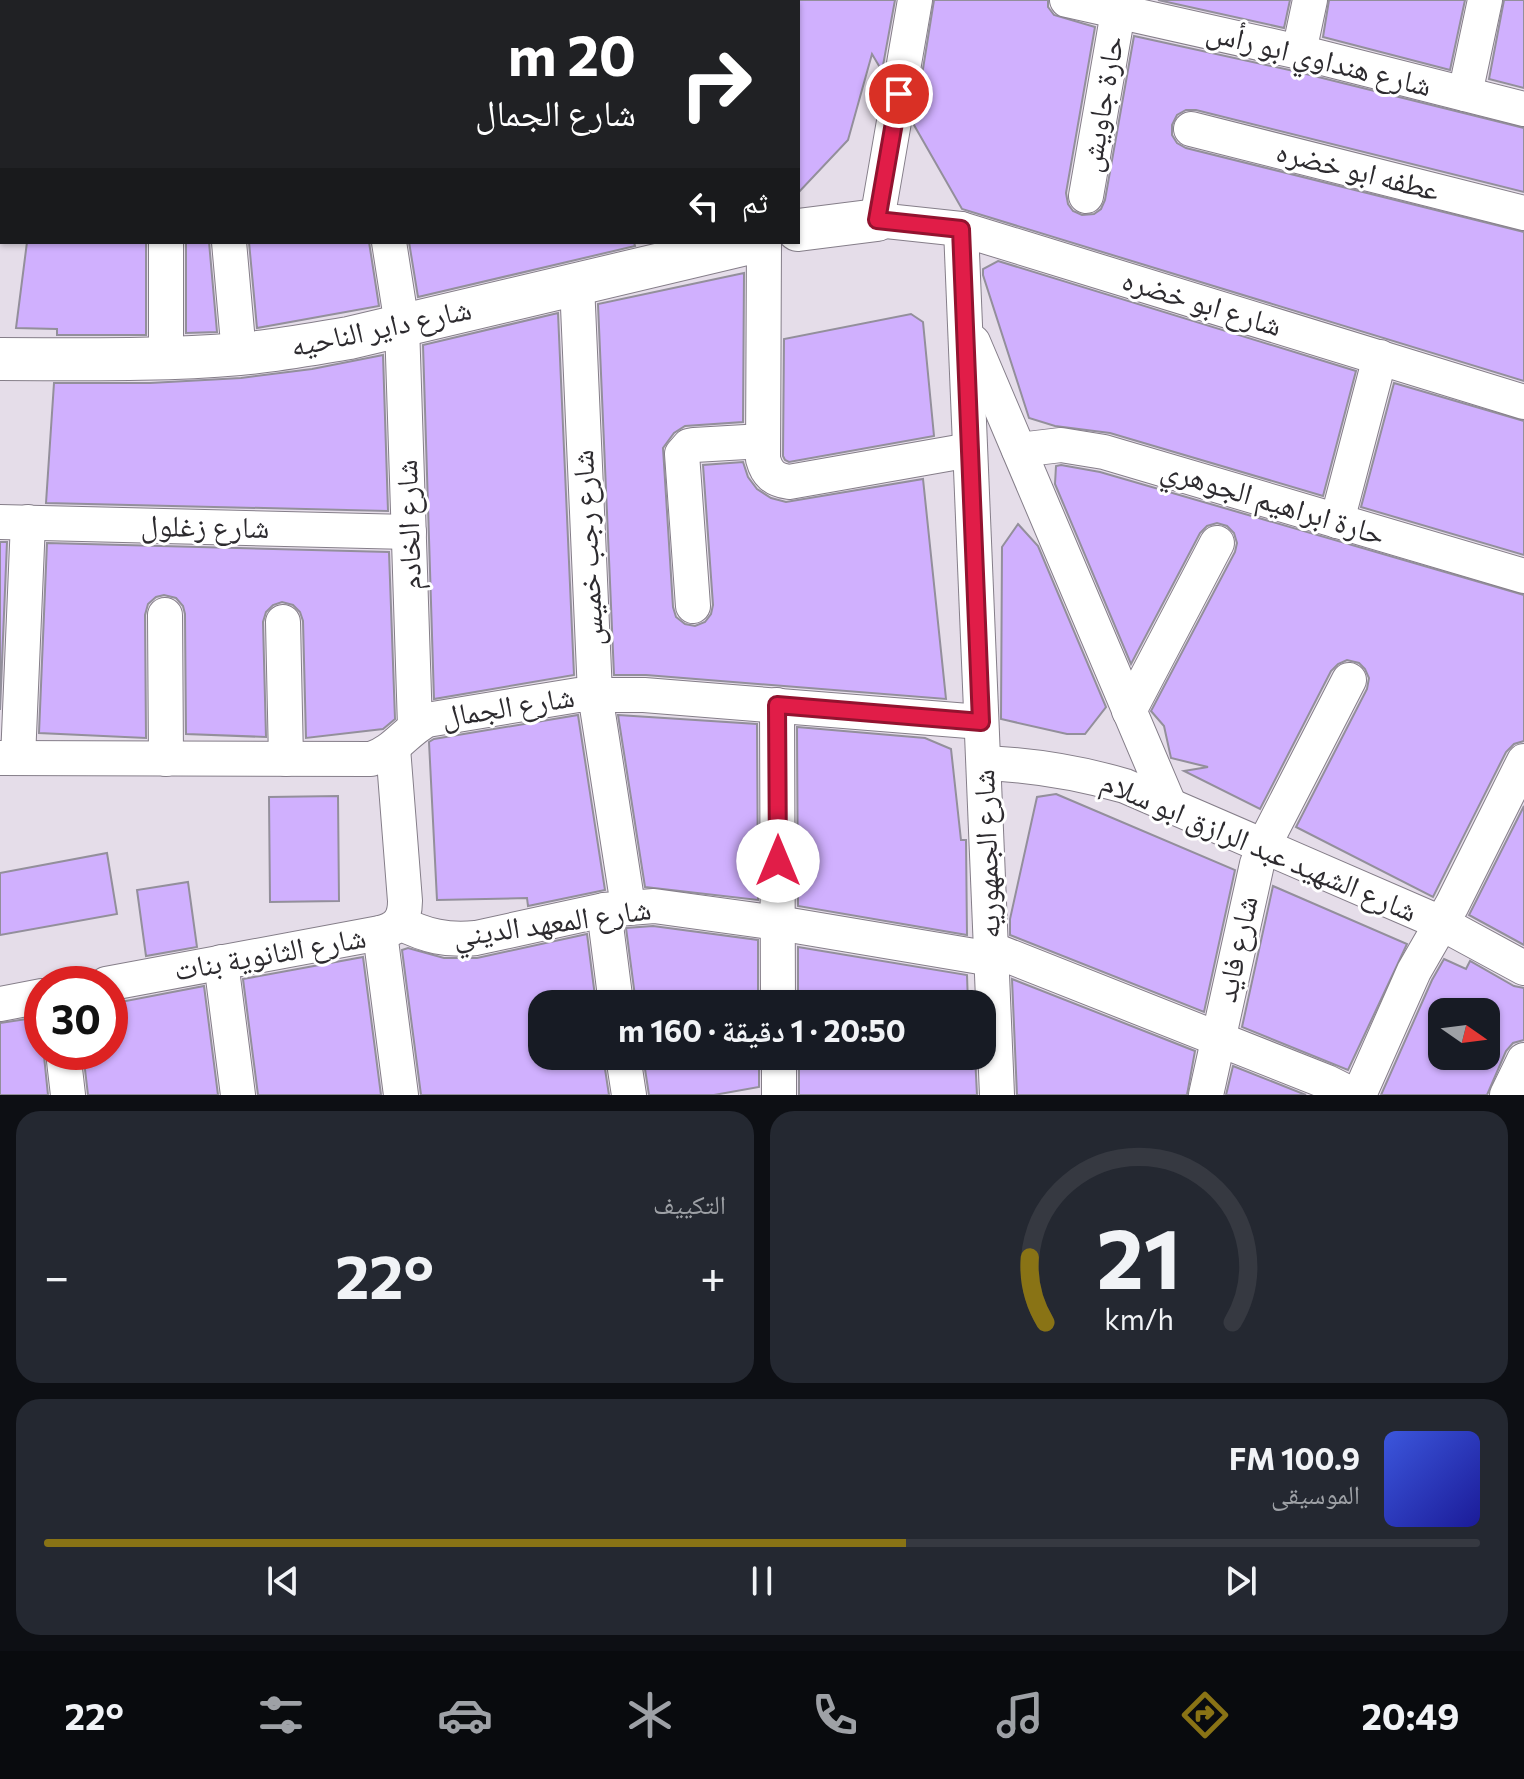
<!DOCTYPE html>
<html lang="ar">
<head>
<meta charset="utf-8">
<style>
	body { margin:0; font-family:Commissioner,"Noto Naskh Arabic",sans-serif; background:#242831; color:#f1f3f6; direction:rtl; height:100vh; display:flex; flex-direction:column; font-size:30px; white-space:nowrap }
	* { box-sizing:border-box; margin:0 }
	p { font-size:26px; color:#9ea1a6 }
	.icon { flex:none; width:44px; height:44px; fill:none; stroke:currentColor; stroke-width:2; stroke-linecap:round; stroke-linejoin:round }
	.map { position:relative; height:1095px; overflow:hidden; direction:ltr }
	.drawer { display:flex; flex-direction:column; gap:16px; padding:16px; background:#0d0f14; flex:1 }
	.drawer>* { flex:none }
	.top-card { position:absolute; left:0px; top:0px; width:800px; height:244px; box-shadow:0 2px 6px #0004; direction:rtl; background:#202124; color:#fff; overflow:hidden }
	.needle { width:52px; rotate:104deg }
	.tools { position:absolute; left:1428px; top:998px; display:grid; gap:16px }
	.tools a { display:grid; place-items:center; width:72px; height:72px; border-radius:16px; background:#171b24; box-shadow:0 2px 6px #0004; font-size:40px }
	.speed { position:absolute; left:24px; top:966px; display:flex; gap:16px; font-size:40px; font-weight:700; text-align:center }
	.speed>* { display:grid; place-content:center; width:104px; height:104px; border-radius:50%; background:#171b24; box-shadow:0 2px 6px #0004; line-height:1 }
	.speed .limit { border:12px solid #d22; background:#fff; color:#111 }
	.pin { position:absolute; display:grid; place-items:center; width:68px; height:68px; color:#fff; margin:-34px; border:4px solid #fff; border-radius:50%; box-shadow:0 2px 8px #0007 }
	.me { position:absolute; width:88px; margin:-44px; rotate:0deg; stroke-linejoin:round; filter:drop-shadow(0 0 6px #0008) }
	.turn { display:flex; align-items:center; gap:28px; height:168px; padding:0 32px; font-size:36px }
	.turn .icon { width:104px; height:104px; stroke-width:2.5 }
	.turn b { display:block; font-size:56px; line-height:68px }
	.then { display:flex; align-items:center; height:76px; padding:0 32px; background:#0003; gap:16px; font-size:30px }
	.big { font-size:60px; font-weight:700; line-height:1.1 }
	.drawer .widget { flex:1; display:flex; flex-direction:column; justify-content:center; gap:12px; min-width:0; padding:0 28px; border-radius:24px; background:#242831 }
	.drawer .dial { align-items:center; gap:0 }
	.dial svg { height:208px; overflow:visible; fill:none; stroke:#363941; stroke-width:7; stroke-linecap:round; text-anchor:middle }
	.dial text { fill:#f1f3f6; stroke:none }
	.song { display:flex; align-items:center; gap:24px }
	.cover { width:96px; height:96px; border-radius:12px; background:linear-gradient(135deg,hsl(230 70% 55%),hsl(240 70% 35%)) }
	.played { height:8px; border-radius:4px; background:linear-gradient(90deg,#897315 60%,#363941 60%) }
	.keys { display:flex; justify-content:space-around; direction:ltr }
	.heat { display:flex; justify-content:space-between; align-items:center; font-size:44px; direction:ltr }
	.drawer .tiles { flex:1; display:grid; gap:16px; grid-template-columns:1fr 1fr }
	.widget:last-child { grid-column:span 2 }
	.trip { position:absolute; left:528px; top:990px; width:468px; height:80px; border-radius:24px; background:#171b24; box-shadow:0 2px 6px #0004; font-weight:700; line-height:80px; text-align:center; direction:rtl }
	.menu { display:flex; height:128px; justify-content:space-around; align-items:center; background:#090b0e; color:#9ea1a6 }
	.menu .icon { width:56px; height:56px }
	.menu .on { color:#897315 }
	.menu b { font-size:36px; color:#f1f3f6 }
	.map>svg:first-child { display:block }
	.building { fill:#d0b0fe; stroke:#938f9b; stroke-width:2; fill-rule:evenodd }
	.lines { fill:none; stroke-linecap:round; stroke-linejoin:round }
	.minor-casing { stroke:#857e89; stroke-width:36 }
	.tertiary-casing { stroke:#857e89; stroke-width:44 }
	.minor { stroke:#fff; stroke-width:34 }
	.tertiary { stroke:#fff; stroke-width:42 }
	.route-casing { stroke:#92132f; stroke-width:20 }
	.route { stroke:#e11d48; stroke-width:14 }
	.labels { text-anchor:middle; stroke-width:6; stroke-linejoin:round; paint-order:stroke }
	.street-label { font-size:30px; fill:#2d2b2f; stroke:#fff }
</style>
</head>
<body>
<div class="map">
<svg width="1524" height="1095" viewBox="0 0 1524 1095">
	<rect width="100%" height="100%" fill="#e5dde9"/>
	<!-- building -->
	<g class="building">
		<polygon points="798,0 895,0 882,71 872,54 848,140 798,193"/>
		<polygon points="934,0 1048,0 1048,7 1054,15 1095,27 1066,193 1068,204 1073,211 1082,215 1094,214 1101,209 1105,200 1134,36 1294,71 1524,128 1524,192 1196,110 1186,110 1177,115 1172,125 1172,135 1177,143 1186,148 1524,232 1524,381 962,209 914,125"/>
		<polygon points="1158,0 1290,0 1284,28"/>
		<polygon points="1329,0 1465,0 1450,70 1323,37"/>
		<polygon points="1504,0 1524,0 1524,88 1489,79"/>
		<polygon points="27,242 146,242 146,335 57,335 57,329 16,328"/>
		<polygon points="186,242 209,242 217,332 186,333"/>
		<polygon points="249,242 369,242 379,306 257,328"/>
		<polygon points="409,242 634,242 635,246 418,297"/>
		<polygon points="998,261 1356,371 1323,496 1110,433 1055,426 1029,418 983,275 983,269"/>
		<polygon points="744,273 743,422 685,426 674,433 663,448 673,607 676,617 685,624 695,626 705,622 711,614 713,605 703,465 743,462 748,477 757,489 771,498 786,502 923,479 946,699 646,675 614,675 598,304"/>
		<polygon points="558,313 574,675 434,699 423,345"/>
		<polygon points="911,314 923,322 934,436 789,462 785,460 783,456 784,339"/>
		<polygon points="383,355 388,511 46,503 54,383 150,383 241,378 312,369"/>
		<polygon points="1394,383 1524,421 1524,555 1361,507"/>
		<polygon points="1061,465 1100,472 1524,595 1524,741 1514,744 1506,752 1433,897 1296,827 1367,689 1369,678 1365,669 1359,663 1347,660 1338,664 1331,671 1260,809 1184,771 1208,767 1171,758 1164,726 1151,711 1235,552 1237,543 1234,533 1227,526 1217,523 1207,526 1200,533 1131,664 1055,484 1056,466"/>
		<polygon points="1018,524 1038,546 1106,707 1085,734 1067,734 1001,719 1002,547"/>
		<polygon points="0,542 7,542 0,710"/>
		<polygon points="47,543 389,552 395,719 383,729 306,738 303,621 300,612 293,605 282,602 273,605 266,612 263,622 266,737 186,734 185,614 183,606 176,598 164,595 156,597 148,604 145,615 146,738 39,733"/>
		<polygon points="578,715 605,890 528,906 527,898 437,900 429,742 434,739"/>
		<polygon points="618,715 757,724 758,900 645,887"/>
		<polygon points="797,727 925,738 951,749 961,840 966,840 967,935 798,906"/>
		<polygon points="1056,794 1235,870 1204,1012 1010,935 1010,919 1037,797"/>
		<polygon points="338,796 339,901 270,902 269,797"/>
		<polygon points="1524,806 1524,945 1469,915"/>
		<polygon points="107,853 117,914 0,935 0,873"/>
		<polygon points="188,882 197,947 146,956 137,890"/>
		<polygon points="1273,886 1407,944 1348,1070 1242,1027"/>
		<polygon points="653,926 758,940 758,1004 636,1004 626,928"/>
		<polygon points="587,934 596,1004 542,1004 542,1056 603,1056 609,1095 421,1095 402,950 408,948 444,958 477,958"/>
		<polygon points="798,947 967,975 968,1004 798,1004"/>
		<polygon points="363,957 381,1095 258,1095 243,979"/>
		<path d="M1444 959 1466 969 1470 961 1514 986 1524 988V1040L1513 1043 1506 1051 1487 1095H1381L1432 980ZM1442 1012H1486V1056H1442Z"/>
		<polygon points="1012,979 1195,1051 1187,1095 1017,1095"/>
		<polygon points="204,986 218,1095 88,1095 83,1052 110,1052 110,1004"/>
		<polygon points="40,1017 48,1095 0,1095 0,1023"/>
		<polygon points="643,1056 759,1056 759,1087 714,1095 649,1095"/>
		<polygon points="799,1056 975,1056 977,1095 799,1095"/>
		<polygon points="1233,1066 1306,1095 1226,1095"/>
	</g>
	<g class="lines">
		<!-- minor casing -->
		<g class="minor-casing">
			<g id="minor">
				<polyline points="350,0 350,2"/>
				<polyline points="564,0 565,2"/>
				<polyline points="915,0 877,220 961,229 1524,402"/>
				<polyline points="1067,0 1299,52 1524,109"/>
				<polyline points="1299,52 1310,0"/>
				<polyline points="1465,94 1485,0"/>
				<polyline points="1191,129 1524,213"/>
				<polyline points="1086,196 1118,12"/>
				<polyline points="961,229 997,1095"/>
				<polyline points="229,242 239,354"/>
				<polyline points="389,242 402,325 415,726"/>
				<path d="M764 242 763 459C767 474 774 480 789 482L970 450"/>
				<polyline points="577,284 595,694 628,906"/>
				<polyline points="973,342 1169,804"/>
				<polyline points="166,358 166,242"/>
				<polyline points="1019,450 1061,445 1104,452 1524,576"/>
				<polyline points="1337,521 1380,357"/>
				<polyline points="0,522 409,532"/>
				<polyline points="693,606 682,454 689,446 694,445 763,441"/>
				<polyline points="165,615 166,759"/>
				<polyline points="283,622 286,759"/>
				<polyline points="777,705 778,1004"/>
				<polyline points="1129,711 1217,543"/>
				<path d="M0 758 371 759C394 752 406 731 427 720L578 695H644L981 722"/>
				<polyline points="18,758 28,522"/>
				<path d="M984 763C1033 765 1077 772 1125 786L1441 923 1524 968"/>
				<polyline points="604,910 616,1004"/>
				<path d="M400 923C426 936 447 941 476 938L604 910 654 906 778 923 992 959"/>
				<polyline points="380,933 401,1095"/>
				<polyline points="991,949 1327,1082 1353,1095"/>
				<polyline points="221,962 238,1095"/>
				<path d="M106 984 380 933C397 929 405 920 405 901L393 748"/>
				<polyline points="0,1004 42,996"/>
				<polyline points="63,1052 68,1095"/>
				<polyline points="623,1056 629,1095"/>
				<polyline points="779,1056 779,1095"/>
				<polyline points="1206,1095 1257,864 1264,845 1349,680"/>
				<polyline points="1359,1095 1414,971 1452,905 1524,761"/>
				<polyline points="1507,1095 1524,1060"/>
			</g>
		</g>
		<!-- tertiary casing -->
		<g class="tertiary-casing">
			<g id="tertiary">
				<polyline points="15,2 16,0"/>
				<polyline points="0,195 2,163"/>
				<polyline points="798,230 877,220"/>
				<path d="M0 359C79 359 160 361 239 354 276 351 312 344 349 338L754 242"/>
			</g>
		</g>
		<!-- minor -->
		<use href="#minor" class="minor"/>
		<!-- tertiary -->
		<use href="#tertiary" class="tertiary"/>
	</g>
	<g class="lines">
		<!-- route casing -->
		<g class="route-casing">
			<polyline id="route" points="778,861 777,705 981,722 961,229 877,220 899,94"/>
		</g>
		<!-- route -->
		<use href="#route" class="route"/>
	</g>
	<g class="labels">
		<!-- street labels -->
		<g class="street-label">
			<text transform="translate(1319 59) rotate(14)" y="10">شارع هنداوي ابو رأس</text>
			<text transform="translate(1102 104) rotate(-80)" y="10">حارة جاويش</text>
			<text transform="translate(1358 171) rotate(14)" y="10">عطفه ابو خضره</text>
			<text transform="translate(1202 303) rotate(17)" y="10">شارع ابو خضره</text>
			<text transform="translate(381 328) rotate(-12)" y="10">شارع داير الناحيه</text>
			<text transform="translate(1273 502) rotate(17)" y="10">حارة ابراهيم الجوهري</text>
			<text transform="translate(409 525) rotate(-92)" y="10">شارع الخادم</text>
			<text transform="translate(205 527) rotate(1)" y="10">شارع زغلول</text>
			<text transform="translate(588 548) rotate(-93)" y="10">شارع رجب خميس</text>
			<text transform="translate(508 707) rotate(-9)" y="10">شارع الجمال</text>
			<text transform="translate(1259 847) rotate(23)" y="10">شارع الشهيد عبد الرازق ابو سلام</text>
			<text transform="translate(987 854) rotate(-92)" y="10">شارع الجمهوريه</text>
			<text transform="translate(552 923) rotate(-8)" y="10">شارع المعهد الديني</text>
			<text transform="translate(1237 949) rotate(-78)" y="10">شارع فايد</text>
			<text transform="translate(270 954) rotate(-10)" y="10">شارع الثانوية بنات</text>
		</g>
	</g>
</svg>
<div class="tools">
<a><svg class="needle" viewBox="-14 -14 28 28"><path d="M0-13l5 13h-10z" fill="#e53935"/><path d="M0 13l5-13h-10z" fill="#9ea1a6"/></svg></a>
</div>
<div class="speed"><div class="limit">30</div></div>
<div class="pin" style="left:899px;top:94px;background:#d93025"><svg class="icon" aria-label="arrive" viewBox="0 0 24 24"><path d="M6 21V4h12l-3 4 3 4H6"/></svg></div>
<svg class="me" style="left:778px;top:861px" viewBox="-20 -20 40 40"><circle r="19" fill="#fff"/><path d="M0-13L10 11 0 6-10 11z" fill="#e11d48"/></svg>
<div class="trip">20:50 · 1 دقيقة · 160 m</div>
<div class="top-card">
<div class="turn"><svg class="icon" aria-label="right" viewBox="0 0 24 24"><path d="M7 20v-9h11M14 6l5 5-5 5"/></svg><div><b>20 m</b>شارع الجمال</div></div>
<div class="then">ثم<svg class="icon" aria-label="left" viewBox="0 0 24 24"><path d="M17 20v-9H6M10 6l-5 5 5 5"/></svg></div>
</div>
</div>
<section class="drawer">
<div class="tiles">
<div class="widget dial"><svg viewBox="0 0 100 80">
<path d="M14 69A42 42 0 1 1 86 69"/>
<path d="M14 69A42 42 0 0 1 8 44" stroke="#897315"/>
<text x="50" y="56" font-size="32" font-weight="700">21</text>
<text x="50" y="72" font-size="11">km/h</text>
</svg></div>
<div class="widget"><p>التكييف</p>
<div class="heat"><a>−</a><b class="big">22°</b><a>+</a></div>
</div>
<div class="widget">
<div class="song"><i class="cover"></i><div><b>100.9 FM</b><p>الموسيقى</p></div></div>
<div class="played"></div>
<div class="keys"><svg class="icon" aria-label="previous" viewBox="0 0 24 24"><path d="M18 5L8 12l10 7zM5 5v14"/></svg><svg class="icon" aria-label="pause" viewBox="0 0 24 24"><path d="M8 5v14M16 5v14"/></svg><svg class="icon" aria-label="next" viewBox="0 0 24 24"><path d="M6 5l10 7-10 7zM19 5v14"/></svg></div>
</div>
</div>
</section>
<nav class="menu">
<b>20:49</b>
<svg class="icon on" aria-label="directions" viewBox="0 0 24 24"><path d="M12 3l9 9-9 9-9-9zM9 14v-3h6M13 9l2 2-2 2"/></svg>
<svg class="icon" aria-label="music" viewBox="0 0 24 24"><path d="M9 18V5l10-2v13"/><circle cx="6" cy="18" r="3"/><circle cx="16" cy="16" r="3"/></svg>
<svg class="icon" aria-label="phone" viewBox="0 0 24 24"><path d="M5 4h4l2 5-3 2q2 4 5 5l2-3 5 2v4C11 20 4 13 5 4z"/></svg>
<svg class="icon" aria-label="climate" viewBox="0 0 24 24"><path d="M12 3v18M4 7l16 10M4 17L20 7"/></svg>
<svg class="icon" aria-label="car" viewBox="0 0 24 24"><path d="M5 17H2v-5l4-1 3-4h7l3 4 3 1v5h-3M9 17h6M6 11h13"/><circle cx="7" cy="17" r="2"/><circle cx="17" cy="17" r="2"/></svg>
<svg class="icon" aria-label="filters" viewBox="0 0 24 24"><path d="M4 7h16M4 17h16"/><circle cx="9" cy="7" r="2"/><circle cx="15" cy="17" r="2"/></svg>
<b>22°</b>
</nav>
</body>
</html>
